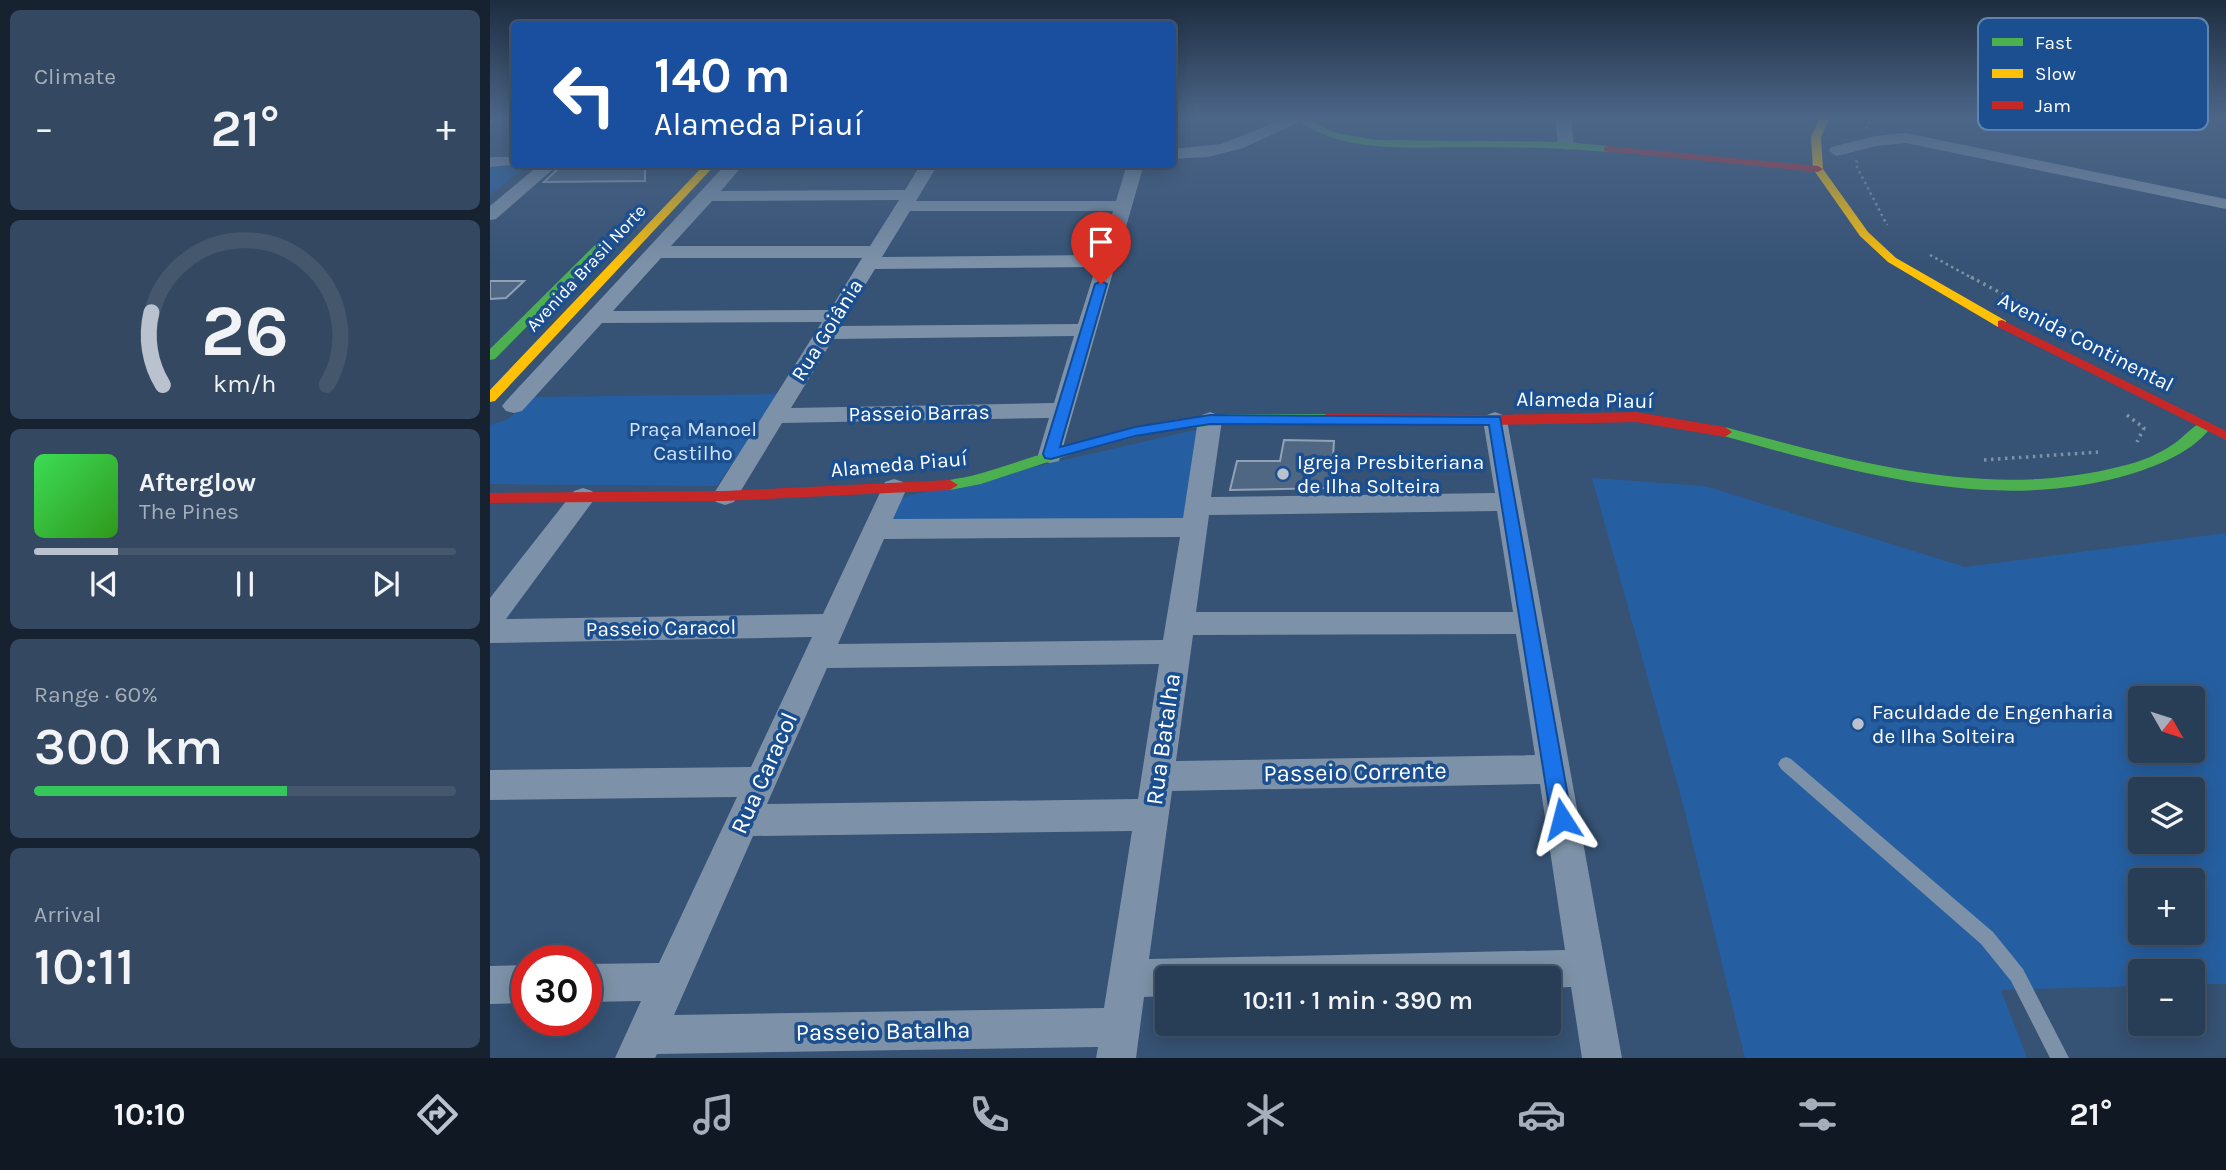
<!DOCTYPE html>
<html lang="en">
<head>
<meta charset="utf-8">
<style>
	body { margin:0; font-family:Karla,sans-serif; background:#344961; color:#f1f3f6; height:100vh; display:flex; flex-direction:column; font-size:26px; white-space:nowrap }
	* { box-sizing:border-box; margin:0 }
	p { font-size:23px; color:#a5aeba }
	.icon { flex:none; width:38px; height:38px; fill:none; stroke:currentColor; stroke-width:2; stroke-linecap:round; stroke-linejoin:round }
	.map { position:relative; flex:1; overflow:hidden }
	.panel { display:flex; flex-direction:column; gap:10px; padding:10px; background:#162230; width:490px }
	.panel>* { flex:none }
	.hud { position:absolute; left:21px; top:21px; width:665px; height:147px; border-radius:7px; box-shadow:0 4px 18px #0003,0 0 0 2px #44576d; background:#1a4fa0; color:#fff; overflow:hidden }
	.needle { width:46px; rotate:129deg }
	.controls { position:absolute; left:1638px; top:686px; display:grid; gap:14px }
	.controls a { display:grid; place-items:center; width:77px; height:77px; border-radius:7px; background:#283e57; box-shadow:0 4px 18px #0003,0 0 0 2px #44576d; font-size:35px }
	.speed { position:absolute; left:21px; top:945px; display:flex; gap:14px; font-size:35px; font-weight:700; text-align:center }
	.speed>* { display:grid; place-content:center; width:91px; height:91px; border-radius:50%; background:#283e57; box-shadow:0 4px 18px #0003,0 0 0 2px #44576d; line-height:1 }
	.speed .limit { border:10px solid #d22; background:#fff; color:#111 }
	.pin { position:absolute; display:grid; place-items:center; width:60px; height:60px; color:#fff; margin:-72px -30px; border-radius:50% 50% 50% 0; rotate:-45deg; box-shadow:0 0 7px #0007 }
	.pin .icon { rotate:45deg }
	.me { position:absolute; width:77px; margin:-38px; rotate:351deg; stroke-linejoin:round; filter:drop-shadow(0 0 5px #0008) }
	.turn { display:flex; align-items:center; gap:24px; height:147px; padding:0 28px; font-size:32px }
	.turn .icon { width:91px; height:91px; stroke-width:2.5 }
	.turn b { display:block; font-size:49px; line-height:60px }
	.big { font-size:52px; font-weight:600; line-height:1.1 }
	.panel .tile { flex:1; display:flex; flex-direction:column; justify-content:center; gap:10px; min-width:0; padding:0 24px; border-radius:10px; background:#344961 }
	.panel .dial { align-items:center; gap:0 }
	.dial svg { height:182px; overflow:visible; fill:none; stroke:#44576d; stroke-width:7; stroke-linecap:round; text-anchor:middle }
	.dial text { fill:#f1f3f6; stroke:none }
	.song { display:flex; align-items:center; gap:21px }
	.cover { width:84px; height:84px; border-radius:10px; background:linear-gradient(135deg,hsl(130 70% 55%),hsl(110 70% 35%)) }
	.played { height:7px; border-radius:4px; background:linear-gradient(90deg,#b9c2ce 20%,#44576d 20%) }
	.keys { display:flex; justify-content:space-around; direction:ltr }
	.heat { display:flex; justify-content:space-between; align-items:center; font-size:38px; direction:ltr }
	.charge { height:10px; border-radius:5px; background:linear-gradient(90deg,#34c759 60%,#44576d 0) }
	.trip { position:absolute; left:665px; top:966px; width:406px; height:70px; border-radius:7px; background:#283e57; box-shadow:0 4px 18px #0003,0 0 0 2px #44576d; font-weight:600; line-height:70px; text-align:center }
	.tabs { display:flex; height:112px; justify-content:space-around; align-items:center; background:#101923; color:#a5aeba }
	.tabs .icon { width:49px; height:49px }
	.tabs .current { color:#b9c2ce }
	.tabs b { font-size:32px; color:#f1f3f6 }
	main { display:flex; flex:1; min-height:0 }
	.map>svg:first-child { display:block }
	.green { fill:#265fa1; fill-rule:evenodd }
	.building { fill:#506783; stroke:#92a2b6; stroke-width:2 }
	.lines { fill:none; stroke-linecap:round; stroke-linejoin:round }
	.path-far1 { stroke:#7d92a8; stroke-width:2.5; stroke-dasharray:2.5 3.5; stroke-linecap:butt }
	.path { stroke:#7d92a8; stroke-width:3.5; stroke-dasharray:2.5 4.5; stroke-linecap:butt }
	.lane { fill:#7d92a8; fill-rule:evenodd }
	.street { fill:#7d92a8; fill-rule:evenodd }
	.fast { fill:#4caf50; fill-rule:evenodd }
	.slow { fill:#ffc107; fill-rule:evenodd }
	.jam { fill:#c62828; fill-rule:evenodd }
	.route { fill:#1a73e8; stroke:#114b97; stroke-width:2 }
	.poi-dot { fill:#b9c2ce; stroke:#1b4f8f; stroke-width:2.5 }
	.labels { text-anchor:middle; stroke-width:7; stroke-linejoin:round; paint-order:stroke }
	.far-street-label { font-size:18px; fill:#fff; stroke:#1b4f8f }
	.street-label { font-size:21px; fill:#fff; stroke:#1b4f8f }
	.park-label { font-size:21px; fill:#cfe3fa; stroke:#1b4f8f }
	.poi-label { font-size:21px; fill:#fff; stroke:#1b4f8f; text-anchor:start }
	.near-street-label { font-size:24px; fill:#fff; stroke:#1b4f8f }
	.key { fill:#1b4f8f; stroke:#5f84b1; stroke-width:2 }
	.key-label { font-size:19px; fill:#fff }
</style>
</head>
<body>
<main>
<section class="panel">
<div class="tile"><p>Climate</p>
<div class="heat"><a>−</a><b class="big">21°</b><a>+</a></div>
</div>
<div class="tile dial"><svg viewBox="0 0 100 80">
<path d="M14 69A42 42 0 1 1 86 69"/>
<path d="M14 69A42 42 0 0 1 9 37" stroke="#b9c2ce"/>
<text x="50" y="56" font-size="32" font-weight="700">26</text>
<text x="50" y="72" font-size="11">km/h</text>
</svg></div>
<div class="tile">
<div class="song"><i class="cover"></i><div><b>Afterglow</b><p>The Pines</p></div></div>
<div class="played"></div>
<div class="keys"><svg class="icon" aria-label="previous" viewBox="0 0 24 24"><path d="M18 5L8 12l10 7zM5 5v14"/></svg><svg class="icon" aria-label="pause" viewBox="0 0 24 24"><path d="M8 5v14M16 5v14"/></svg><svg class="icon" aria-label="next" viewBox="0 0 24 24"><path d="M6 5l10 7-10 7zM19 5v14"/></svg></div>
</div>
<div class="tile"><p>Range · 60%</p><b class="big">300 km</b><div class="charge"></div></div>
<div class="tile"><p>Arrival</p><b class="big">10:11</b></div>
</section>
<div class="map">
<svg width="1736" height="1058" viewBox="0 0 1736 1058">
	<rect width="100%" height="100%" fill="#365274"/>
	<!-- green -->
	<g class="green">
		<polygon points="24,163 39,165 0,195 0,164"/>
		<polygon points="290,394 227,486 0,484 0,425 18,419 43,397"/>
		<polygon points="709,429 693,520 398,524 409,498"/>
		<path d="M1102 478 1215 486 1475 567 1736 533V984H1703V971H1650V986L1511 990 1537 1058H1255L1194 808ZM1650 698H1703V751H1650ZM1650 789H1703V842H1650ZM1650 880H1703V933H1650Z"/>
	</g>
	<!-- building -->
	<g class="building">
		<polygon points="73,164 155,164 155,181 54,182"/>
		<polygon points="0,281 34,281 16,298 0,299"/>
		<polygon points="794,440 844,441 841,488 740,490 747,461 790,461"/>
	</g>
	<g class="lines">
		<!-- path-far1 -->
		<g class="path-far1">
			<polyline points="1376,129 1382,117"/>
			<polyline points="1367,160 1366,165 1397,225"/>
			<polyline points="1440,255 1484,279"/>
		</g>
		<!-- path -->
		<g class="path">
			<polyline points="1481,277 1629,357"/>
			<polyline points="1637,415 1654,428 1647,442"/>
			<polyline points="1494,460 1608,452"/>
		</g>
		<!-- lane -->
		<polygon class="lane" points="1296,757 1301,759 1503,932 1533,969 1579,1058 1560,1058 1521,981 1491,944 1291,769 1288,764 1291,759"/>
		<!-- street -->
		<g class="street">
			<polygon points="0,117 15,117 13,120 0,122"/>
			<polygon points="798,117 816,119 753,148 718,157 682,159 682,149 731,144"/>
			<polygon points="1065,117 1081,117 1084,145 1082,148 1076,150 1068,145"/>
			<polygon points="1416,133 1736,199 1736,209 1416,143 1386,146 1347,156 1339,151 1341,147 1385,136"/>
			<polygon points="0,157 24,157 24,164 31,164 0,167"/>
			<polygon points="50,164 69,164 6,219 0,220 0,206"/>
			<path d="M236 164H254L231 191 415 190 431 164H448L426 201H626L637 164H654L569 461 560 463 551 461 548 455 559 418 292 423 244 502 235 505 226 502 222 496 226 490 332 322 112 323 32 411 24 413 16 411 12 406 16 401ZM409 200 380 246H181L222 201ZM420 211H623L609 255 392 257ZM171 258H372L340 310 123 311ZM606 267 588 324 350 326 385 269ZM584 336 564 403 301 408 343 339Z"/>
			<path d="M720 412 728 415 732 420 721 497 1005 493 993 420 997 415 1005 412 1013 415 1017 420 1132 1058H1092L1081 987 1059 988V978H677V996L654 997 646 1058H606L608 1047 167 1054 165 1058H125L151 1001 96 1002V964L169 963 247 797 0 800V770L261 767 322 637 0 643V598L84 491 93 488 102 491 106 497 16 619 333 614 395 482 404 479 413 482 417 488 403 519 693 518 708 420 712 415ZM1007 511 1023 612H706L719 515ZM690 537 673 640 348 644 394 539ZM1026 634 1045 755 686 761 703 635ZM669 664 648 799 277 804 337 668ZM1050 784 1075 950 659 959 682 791ZM642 831 614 1008 184 1015 263 836Z"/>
			<polygon points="37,965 37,1003 0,1004 0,966"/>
		</g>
		<!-- fast -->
		<g class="fast">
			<path d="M803 117H815L842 132 885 140 1076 142 1118 146 1123 149 1118 152C1073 148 1029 147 984 147 925 146 852 156 803 117Z"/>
			<polygon points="112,241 116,242 116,246 5,359 0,360 0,349 108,242"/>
			<path d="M739 414H836L843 419 836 424H739L667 431 585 453 491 484 460 490 452 485 455 481C467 478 480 477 492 473 576 447 650 419 739 414Z"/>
			<path d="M1715 421 1722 426C1704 451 1670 465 1641 474 1504 515 1363 472 1230 435L1228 432 1235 427C1364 462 1499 501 1632 466 1651 462 1669 454 1685 443 1695 436 1704 424 1715 421Z"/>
		</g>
		<!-- slow -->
		<g class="slow">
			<polygon points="1330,117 1340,117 1331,137 1333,169 1378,232 1406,258 1516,321 1516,327 1508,327 1398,262 1370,236 1323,169 1321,137"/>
			<polygon points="215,164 226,164 5,401 0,402 0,390"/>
		</g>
		<!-- jam -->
		<g class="jam">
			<polygon points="1118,146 1328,166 1333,169 1328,172 1114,151 1114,147"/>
			<polygon points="1512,320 1736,431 1736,440 1508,327 1508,321"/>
			<polygon points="1146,412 1235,427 1242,432 1235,437 1146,422 1005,425 836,424 829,419 836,414 1005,415"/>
			<polygon points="460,480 468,485 460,490 235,501 0,503 0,493 235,491"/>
		</g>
	</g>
	<!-- sky -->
	<linearGradient id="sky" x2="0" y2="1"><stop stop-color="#1e2d40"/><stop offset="0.44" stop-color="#4c6688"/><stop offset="1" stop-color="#4c6688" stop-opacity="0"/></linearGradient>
	<rect width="1736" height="266" fill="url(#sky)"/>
	<!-- route -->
	<polygon class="route" points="611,281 617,284 570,447 645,427 720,415 1010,417 1082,819 1079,826 1072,828 1064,826 1061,819 999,425 720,424 645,436 561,459 555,458 553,454 605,284"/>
	<!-- markers -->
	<g class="poi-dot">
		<circle cx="793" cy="474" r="7"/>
		<circle cx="1368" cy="724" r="7"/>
	</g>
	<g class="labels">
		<!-- far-street labels -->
		<g class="far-street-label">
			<text transform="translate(96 268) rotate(-47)" y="6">Avenida Brasil Norte</text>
		</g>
		<!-- street labels -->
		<g class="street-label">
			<text transform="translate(337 330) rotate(-58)" y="7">Rua Goiânia</text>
			<text transform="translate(1596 342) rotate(27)" y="7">Avenida Continental</text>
			<text transform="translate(1095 400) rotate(1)" y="7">Alameda Piauí</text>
			<text transform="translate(429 413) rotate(-1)" y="7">Passeio Barras</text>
			<text transform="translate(409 464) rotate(-5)" y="7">Alameda Piauí</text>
			<text transform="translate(171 628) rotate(-1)" y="7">Passeio Caracol</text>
		</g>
		<!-- park labels -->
		<g class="park-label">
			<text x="203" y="436">Praça Manoel<tspan x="203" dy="24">Castilho</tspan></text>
		</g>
		<!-- poi labels -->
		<g class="poi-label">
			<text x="807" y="469">Igreja Presbiteriana<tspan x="807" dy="24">de Ilha Solteira</tspan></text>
			<text x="1382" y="719">Faculdade de Engenharia<tspan x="1382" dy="24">de Ilha Solteira</tspan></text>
		</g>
		<!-- near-street labels -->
		<g class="near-street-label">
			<text transform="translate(673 739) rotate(-82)" y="8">Rua Batalha</text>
			<text transform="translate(865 772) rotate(-1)" y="8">Passeio Corrente</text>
			<text transform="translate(274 773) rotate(-66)" y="8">Rua Caracol</text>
			<text transform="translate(393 1031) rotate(-1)" y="8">Passeio Batalha</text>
		</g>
	</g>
	<!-- legend -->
	<rect x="1488" y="18" width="230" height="112" rx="10" class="key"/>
	<rect x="1502" y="38" width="31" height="8" fill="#4caf50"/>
	<rect x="1502" y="69" width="31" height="9" fill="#ffc107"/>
	<rect x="1502" y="101" width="31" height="8" fill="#c62828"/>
	<g class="key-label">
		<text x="1545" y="49">Fast</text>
		<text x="1545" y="80">Slow</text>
		<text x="1545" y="112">Jam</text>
	</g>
</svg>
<div class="controls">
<a><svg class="needle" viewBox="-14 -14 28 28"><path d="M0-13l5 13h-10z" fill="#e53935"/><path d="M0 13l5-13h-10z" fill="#a5aeba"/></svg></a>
<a><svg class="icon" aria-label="layers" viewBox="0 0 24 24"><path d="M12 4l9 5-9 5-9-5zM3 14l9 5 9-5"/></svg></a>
<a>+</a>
<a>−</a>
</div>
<div class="speed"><div class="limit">30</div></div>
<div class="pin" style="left:611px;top:284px;background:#d93025"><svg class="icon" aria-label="arrive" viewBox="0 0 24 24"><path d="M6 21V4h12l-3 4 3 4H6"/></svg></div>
<svg class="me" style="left:1072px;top:819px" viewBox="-20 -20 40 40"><path d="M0-17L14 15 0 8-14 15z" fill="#1a73e8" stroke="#fff" stroke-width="4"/></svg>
<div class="trip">10:11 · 1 min · 390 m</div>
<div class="hud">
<div class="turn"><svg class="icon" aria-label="left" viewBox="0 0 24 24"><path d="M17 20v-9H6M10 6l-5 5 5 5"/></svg><div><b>140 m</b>Alameda Piauí</div></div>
</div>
</div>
</main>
<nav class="tabs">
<b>10:10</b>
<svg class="icon current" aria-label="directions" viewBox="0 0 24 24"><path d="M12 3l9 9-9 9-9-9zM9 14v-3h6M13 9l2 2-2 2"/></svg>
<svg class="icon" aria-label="music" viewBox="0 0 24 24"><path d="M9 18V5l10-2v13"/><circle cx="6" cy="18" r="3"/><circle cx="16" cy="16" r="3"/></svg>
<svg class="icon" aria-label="phone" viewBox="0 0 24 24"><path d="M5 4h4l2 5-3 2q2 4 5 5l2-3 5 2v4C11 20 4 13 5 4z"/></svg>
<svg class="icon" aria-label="climate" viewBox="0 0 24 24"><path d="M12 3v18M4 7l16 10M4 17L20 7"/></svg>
<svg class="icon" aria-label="car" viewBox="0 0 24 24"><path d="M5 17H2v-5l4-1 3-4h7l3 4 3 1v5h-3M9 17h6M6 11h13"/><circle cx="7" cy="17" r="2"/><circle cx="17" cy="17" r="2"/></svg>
<svg class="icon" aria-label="filters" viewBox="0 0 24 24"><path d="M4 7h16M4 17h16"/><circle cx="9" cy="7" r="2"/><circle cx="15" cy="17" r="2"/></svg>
<b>21°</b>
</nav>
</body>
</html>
